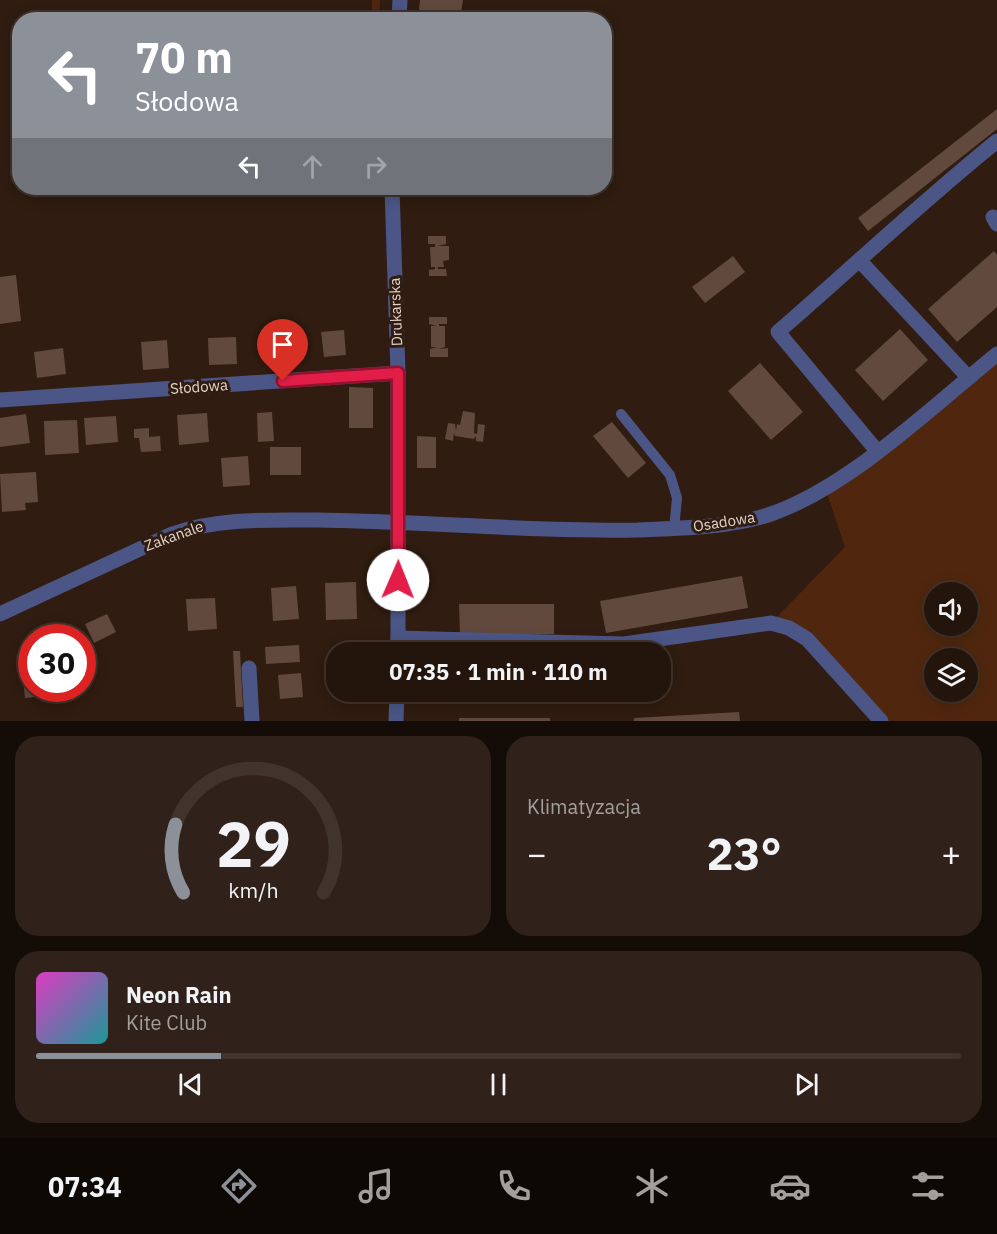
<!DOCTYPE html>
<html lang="pl">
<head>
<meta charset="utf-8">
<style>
	body { margin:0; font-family:"IBM Plex Sans",sans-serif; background:#30221a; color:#f1f3f6; height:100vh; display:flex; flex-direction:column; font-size:22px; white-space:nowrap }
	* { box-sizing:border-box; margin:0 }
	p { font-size:20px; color:#a39f9d }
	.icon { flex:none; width:33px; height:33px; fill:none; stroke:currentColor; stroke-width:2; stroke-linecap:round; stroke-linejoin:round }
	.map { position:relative; height:721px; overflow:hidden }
	.panel { display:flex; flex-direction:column; gap:15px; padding:15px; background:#140c07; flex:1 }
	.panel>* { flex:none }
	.guide { position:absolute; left:12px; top:12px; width:600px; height:183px; border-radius:24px; box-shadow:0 3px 15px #0003,0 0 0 2px #41342d; background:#8c9099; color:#fff; overflow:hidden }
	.fabs { position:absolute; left:924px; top:582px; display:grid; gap:12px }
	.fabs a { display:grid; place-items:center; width:54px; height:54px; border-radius:50%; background:#24150c; box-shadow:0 3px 15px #0003,0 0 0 2px #41342d; font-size:30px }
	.speed { position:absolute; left:18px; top:624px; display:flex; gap:12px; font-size:30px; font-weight:700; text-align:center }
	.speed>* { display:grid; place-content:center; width:78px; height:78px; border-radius:50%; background:#24150c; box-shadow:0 3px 15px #0003,0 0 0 2px #41342d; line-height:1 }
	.speed .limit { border:9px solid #d22; background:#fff; color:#111 }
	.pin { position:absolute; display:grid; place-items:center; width:51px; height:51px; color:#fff; margin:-62px -26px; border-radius:50% 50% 50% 0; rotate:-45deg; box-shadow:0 0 6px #0007 }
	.pin .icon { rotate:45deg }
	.me { position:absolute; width:66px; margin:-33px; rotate:1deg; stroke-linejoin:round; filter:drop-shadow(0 0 4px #0008) }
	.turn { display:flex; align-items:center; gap:21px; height:126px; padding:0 24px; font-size:27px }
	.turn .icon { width:78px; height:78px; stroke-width:2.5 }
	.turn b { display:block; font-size:42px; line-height:51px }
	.lanes { display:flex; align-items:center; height:57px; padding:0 24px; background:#0003; justify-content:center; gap:30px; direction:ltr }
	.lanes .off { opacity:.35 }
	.big { font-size:45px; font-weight:700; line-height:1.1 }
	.panel .tile { flex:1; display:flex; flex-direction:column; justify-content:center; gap:9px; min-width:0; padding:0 21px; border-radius:24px; background:#30221a }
	.panel .dial { align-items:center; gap:0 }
	.dial svg { height:156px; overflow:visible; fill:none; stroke:#41342d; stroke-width:7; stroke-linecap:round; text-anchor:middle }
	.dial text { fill:#f1f3f6; stroke:none }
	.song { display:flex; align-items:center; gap:18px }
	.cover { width:72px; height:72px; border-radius:9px; background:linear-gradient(135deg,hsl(310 70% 55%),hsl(180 70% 35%)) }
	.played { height:6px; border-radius:3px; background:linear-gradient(90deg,#8c9099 20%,#41342d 20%) }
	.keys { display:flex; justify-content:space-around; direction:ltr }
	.heat { display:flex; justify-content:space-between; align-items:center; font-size:33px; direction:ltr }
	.panel .tiles { flex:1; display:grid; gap:15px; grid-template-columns:1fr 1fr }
	.tile:last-child { grid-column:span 2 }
	.trip { position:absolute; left:326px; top:642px; width:345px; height:60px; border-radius:24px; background:#24150c; box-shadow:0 3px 15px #0003,0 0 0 2px #41342d; font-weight:700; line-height:60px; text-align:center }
	.tab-bar { display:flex; height:96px; justify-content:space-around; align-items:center; background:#0e0805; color:#a39f9d }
	.tab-bar .icon { width:42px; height:42px }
	.tab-bar .active { color:#8c9099 }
	.tab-bar b { font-size:27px; color:#f1f3f6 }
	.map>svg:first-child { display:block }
	.green { fill:#50270e; fill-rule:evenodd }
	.building { fill:#61493d }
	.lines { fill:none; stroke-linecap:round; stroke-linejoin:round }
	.service { stroke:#4b5687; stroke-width:10 }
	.minor { stroke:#4b5687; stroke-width:15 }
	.route-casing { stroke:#92132f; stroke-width:15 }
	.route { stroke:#e11d48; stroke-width:10 }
	.labels { text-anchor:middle; stroke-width:6; stroke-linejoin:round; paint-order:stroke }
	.street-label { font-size:15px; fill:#e2d4cd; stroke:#301c10 }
</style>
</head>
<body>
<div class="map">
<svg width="997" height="721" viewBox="0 0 997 721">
	<rect width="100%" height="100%" fill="#301c10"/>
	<!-- green -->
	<g class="green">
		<polygon points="372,0 380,0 379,19 372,19"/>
		<path d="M997 354V721H881L807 639 771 623 845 547 826 490ZM934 592H968V626H934ZM934 658H968V692H934Z"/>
	</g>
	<!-- building -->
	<g class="building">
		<polygon points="420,0 463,0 460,20 418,20"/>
		<polygon points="997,109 997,129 868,231 858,218"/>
		<polygon points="428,236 446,236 446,244 438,246 449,246 449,260 443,261 444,267 438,267 438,269 446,269 447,276 429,276 429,270 435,269 435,267 431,267 430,247 435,247 435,244 428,244"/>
		<polygon points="994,251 997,255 997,307 957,342 928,309"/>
		<polygon points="733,256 745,272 705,303 692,287"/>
		<polygon points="16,275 21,321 0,324 0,277"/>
		<polygon points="429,317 447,317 447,324 439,324 439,326 445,326 445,347 439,349 448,348 448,357 430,357 430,349 437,347 431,347 431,326 436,326 429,324"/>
		<polygon points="900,329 928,360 883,401 855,370"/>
		<polygon points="344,330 346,355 324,357 321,332"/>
		<polygon points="236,337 237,364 209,365 208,338"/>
		<polygon points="167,340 169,368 143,370 141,342"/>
		<polygon points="63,348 66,374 37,378 34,352"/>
		<polygon points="760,363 803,412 771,440 728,391"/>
		<polygon points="349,387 373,388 373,428 349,428"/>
		<polygon points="463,411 475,413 474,433 477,434 478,424 485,425 483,442 476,441 476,436 474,439 455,436 454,433 453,441 445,439 448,423 455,424 456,431 457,424 460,425"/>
		<polygon points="272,412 274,441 258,442 257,413"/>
		<polygon points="207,413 209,442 179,445 177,415"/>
		<polygon points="26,414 30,443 0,447 0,418"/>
		<polygon points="116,416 118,442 86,445 84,418"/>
		<polygon points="77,420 79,453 45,455 44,421"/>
		<polygon points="612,422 646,463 628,478 593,436"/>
		<polygon points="149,428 149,437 160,436 161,451 141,452 139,438 134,438 134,429"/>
		<polygon points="417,436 436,437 436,468 417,468"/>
		<rect x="270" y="447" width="31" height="28"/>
		<polygon points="248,456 250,485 223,487 221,458"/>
		<polygon points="36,472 38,502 25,503 26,510 2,512 0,474"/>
		<polygon points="742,576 748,608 606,633 600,601"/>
		<polygon points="356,582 357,619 326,620 325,583"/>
		<polygon points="296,586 299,619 273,621 271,588"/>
		<polygon points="215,598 217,629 188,631 186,599"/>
		<polygon points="459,604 554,604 554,634 460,635"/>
		<polygon points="107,614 116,632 94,643 85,624"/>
		<polygon points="299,645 300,662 266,664 265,647"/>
		<polygon points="233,651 240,651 243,707 236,707"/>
		<polygon points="32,668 32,688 44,688 44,696 25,698 22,669"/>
		<polygon points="301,673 303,697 280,699 278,675"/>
		<rect x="416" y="692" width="31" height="7"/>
		<polygon points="739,712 740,721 634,721 634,718"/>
		<rect x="459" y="718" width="91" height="3"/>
	</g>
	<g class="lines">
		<!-- service -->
		<polyline class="service" points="621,414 670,475 677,498 674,529"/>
		<!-- minor -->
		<g class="minor">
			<polyline points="399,20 400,0"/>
			<polyline points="392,188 398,373 398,652"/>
			<polyline points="993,217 997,224"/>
			<polyline points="860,261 968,377"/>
			<polyline points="0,400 398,373"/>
			<path d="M877 451 778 332C851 269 921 202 997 141"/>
			<path d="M0 614 172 534C219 518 266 520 315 520 423 521 530 532 638 530 681 528 726 528 768 515 847 489 932 407 997 354"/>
			<polyline points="398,638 624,644 771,623 789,628 807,639 881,721"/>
			<polyline points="249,668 252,721"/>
			<polyline points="396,721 397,692"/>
		</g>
	</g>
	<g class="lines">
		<!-- route casing -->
		<g class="route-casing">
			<polyline id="route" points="283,381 398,373 398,580"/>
		</g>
		<!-- route -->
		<use href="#route" class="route"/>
	</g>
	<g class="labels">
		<!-- street labels -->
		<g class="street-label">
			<text transform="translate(396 312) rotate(-92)" y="5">Drukarska</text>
			<text transform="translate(199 387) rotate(-4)" y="5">Słodowa</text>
			<text transform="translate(724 522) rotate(-9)" y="5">Osadowa</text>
			<text transform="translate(174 536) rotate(-20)" y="5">Zakanale</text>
		</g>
	</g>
</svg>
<div class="fabs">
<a><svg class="icon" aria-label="sound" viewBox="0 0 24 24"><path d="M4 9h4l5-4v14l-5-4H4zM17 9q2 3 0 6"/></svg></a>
<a><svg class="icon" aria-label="layers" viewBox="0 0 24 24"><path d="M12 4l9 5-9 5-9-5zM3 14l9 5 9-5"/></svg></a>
</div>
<div class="speed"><div class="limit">30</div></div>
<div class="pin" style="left:283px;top:381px;background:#d93025"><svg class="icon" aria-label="arrive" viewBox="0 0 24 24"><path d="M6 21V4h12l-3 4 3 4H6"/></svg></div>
<svg class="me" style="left:398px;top:580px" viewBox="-20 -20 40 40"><circle r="19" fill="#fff"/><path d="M0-13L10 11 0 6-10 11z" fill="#e11d48"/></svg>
<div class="trip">07:35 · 1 min · 110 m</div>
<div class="guide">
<div class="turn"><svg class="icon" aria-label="left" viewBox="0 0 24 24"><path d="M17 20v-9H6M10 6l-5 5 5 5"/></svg><div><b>70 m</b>Słodowa</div></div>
<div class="lanes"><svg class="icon" aria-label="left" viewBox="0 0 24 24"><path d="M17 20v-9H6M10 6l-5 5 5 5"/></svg><svg class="icon off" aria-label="ahead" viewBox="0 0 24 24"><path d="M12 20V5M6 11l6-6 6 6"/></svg><svg class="icon off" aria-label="right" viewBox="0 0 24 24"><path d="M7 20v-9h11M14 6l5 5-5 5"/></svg></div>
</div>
</div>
<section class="panel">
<div class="tiles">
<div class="tile dial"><svg viewBox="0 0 100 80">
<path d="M14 69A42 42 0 1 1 86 69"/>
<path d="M14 69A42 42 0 0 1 10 34" stroke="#8c9099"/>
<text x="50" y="56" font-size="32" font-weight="700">29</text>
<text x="50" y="72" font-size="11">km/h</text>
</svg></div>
<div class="tile"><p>Klimatyzacja</p>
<div class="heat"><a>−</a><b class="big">23°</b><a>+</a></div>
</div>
<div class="tile">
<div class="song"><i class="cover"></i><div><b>Neon Rain</b><p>Kite Club</p></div></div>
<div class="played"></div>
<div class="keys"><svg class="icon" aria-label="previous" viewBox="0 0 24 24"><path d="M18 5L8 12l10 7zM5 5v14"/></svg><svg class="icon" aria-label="pause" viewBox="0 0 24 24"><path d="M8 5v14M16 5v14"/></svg><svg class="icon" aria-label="next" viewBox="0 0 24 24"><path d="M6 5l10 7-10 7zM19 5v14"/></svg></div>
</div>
</div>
</section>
<nav class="tab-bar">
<b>07:34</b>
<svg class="icon active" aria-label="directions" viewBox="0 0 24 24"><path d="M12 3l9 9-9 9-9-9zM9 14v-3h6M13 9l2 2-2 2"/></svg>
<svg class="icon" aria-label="music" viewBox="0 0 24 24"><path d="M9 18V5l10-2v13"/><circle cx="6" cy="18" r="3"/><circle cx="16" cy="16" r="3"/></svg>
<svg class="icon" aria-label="phone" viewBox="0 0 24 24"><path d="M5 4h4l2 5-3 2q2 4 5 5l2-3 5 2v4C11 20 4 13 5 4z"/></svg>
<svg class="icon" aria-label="climate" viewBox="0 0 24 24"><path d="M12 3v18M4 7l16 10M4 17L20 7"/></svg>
<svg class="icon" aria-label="car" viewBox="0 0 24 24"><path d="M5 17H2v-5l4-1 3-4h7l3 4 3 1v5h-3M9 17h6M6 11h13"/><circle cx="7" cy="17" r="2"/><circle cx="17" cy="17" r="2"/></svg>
<svg class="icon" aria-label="filters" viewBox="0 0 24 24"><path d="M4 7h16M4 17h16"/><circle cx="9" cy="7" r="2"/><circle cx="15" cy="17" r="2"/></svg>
</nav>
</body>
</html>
